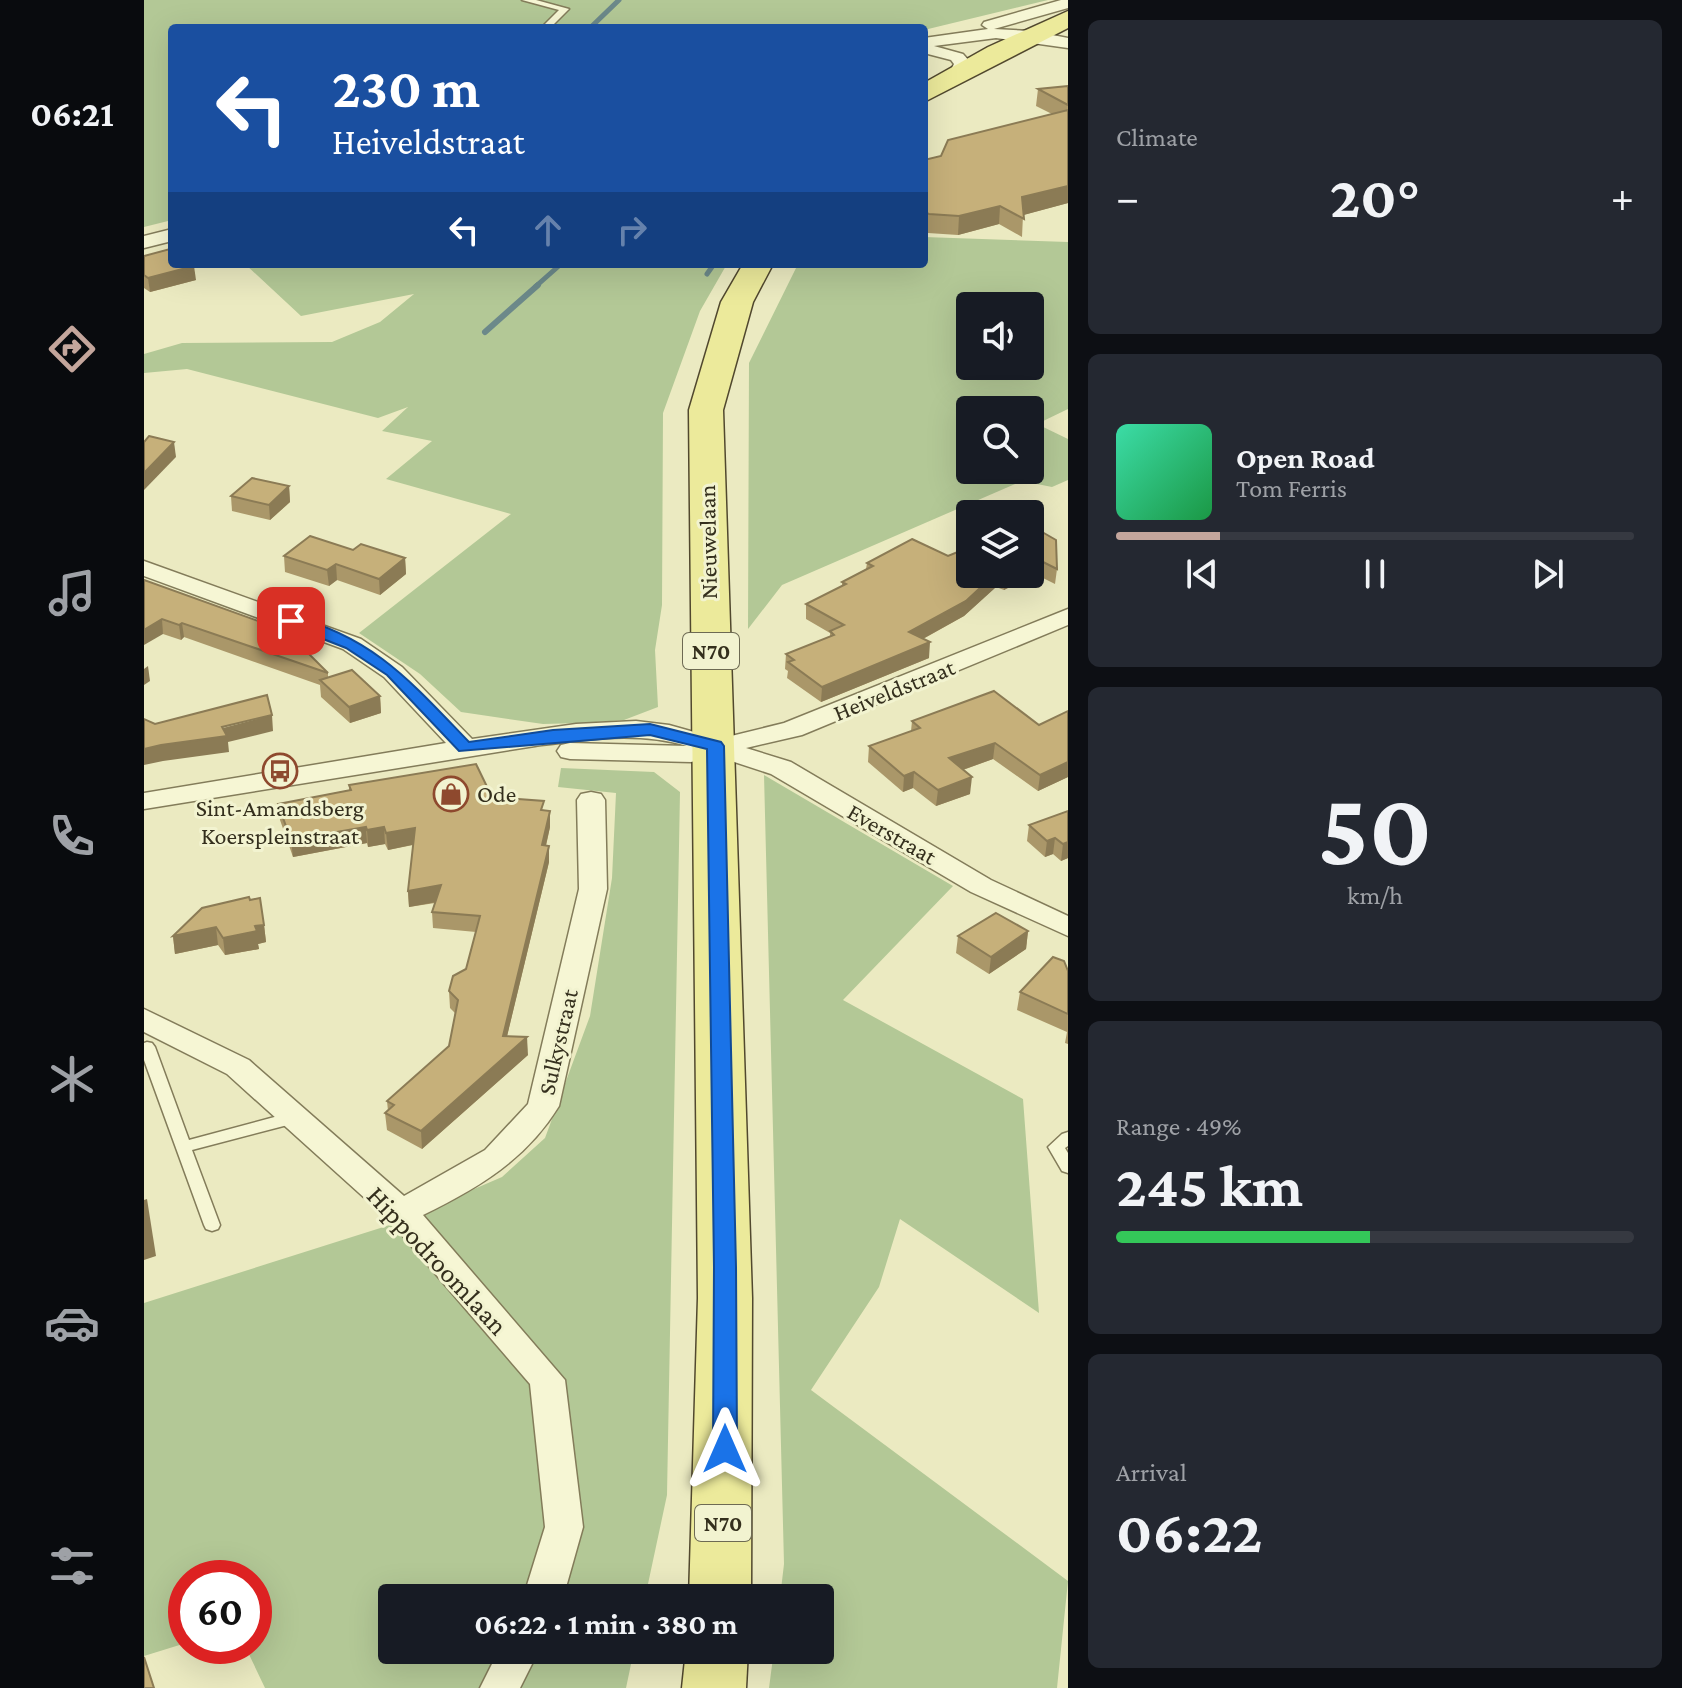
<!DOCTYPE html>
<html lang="en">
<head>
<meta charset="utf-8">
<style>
	body { margin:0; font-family:"Crimson Pro",serif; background:#242831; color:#f1f3f6; height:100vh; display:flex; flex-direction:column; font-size:30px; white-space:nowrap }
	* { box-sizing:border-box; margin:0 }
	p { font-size:26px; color:#9ea1a6 }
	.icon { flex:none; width:44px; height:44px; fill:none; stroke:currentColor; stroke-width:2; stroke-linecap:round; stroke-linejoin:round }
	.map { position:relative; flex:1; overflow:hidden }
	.side { display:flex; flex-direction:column; gap:20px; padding:20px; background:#0d0f14; width:614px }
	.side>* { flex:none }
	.guide { position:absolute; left:24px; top:24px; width:760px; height:244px; border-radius:8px; box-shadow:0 8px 32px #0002; background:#1a4fa0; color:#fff; overflow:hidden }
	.controls { position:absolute; left:812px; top:292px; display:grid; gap:16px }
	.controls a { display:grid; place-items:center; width:88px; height:88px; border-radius:8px; background:#171b24; box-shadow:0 8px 32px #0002; font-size:40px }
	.speed { position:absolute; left:24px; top:1560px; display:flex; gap:16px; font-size:40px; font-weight:700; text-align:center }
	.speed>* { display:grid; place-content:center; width:104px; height:104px; border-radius:50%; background:#171b24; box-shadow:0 8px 32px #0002; line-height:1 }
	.speed .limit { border:12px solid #d22; background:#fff; color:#111 }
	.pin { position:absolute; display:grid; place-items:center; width:68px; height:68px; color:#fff; margin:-34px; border-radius:16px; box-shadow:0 4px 12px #0006 }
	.me { position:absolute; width:88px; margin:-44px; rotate:0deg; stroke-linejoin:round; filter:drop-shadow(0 0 6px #0008) }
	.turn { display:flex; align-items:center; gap:28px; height:168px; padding:0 32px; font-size:36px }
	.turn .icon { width:104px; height:104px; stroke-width:2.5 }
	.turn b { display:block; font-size:56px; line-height:68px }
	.lanes { display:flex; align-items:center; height:76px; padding:0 32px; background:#0003; justify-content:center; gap:40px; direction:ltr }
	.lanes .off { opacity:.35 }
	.big { font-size:60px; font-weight:700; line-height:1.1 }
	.side .card { flex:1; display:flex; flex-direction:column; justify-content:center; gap:12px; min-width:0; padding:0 28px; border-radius:12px; background:#242831 }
	.side .dial { align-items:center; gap:0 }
	.dial b { font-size:104px; line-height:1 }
	.song { display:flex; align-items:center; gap:24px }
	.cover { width:96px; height:96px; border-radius:12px; background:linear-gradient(135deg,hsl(160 70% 55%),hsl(140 70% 35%)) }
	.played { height:8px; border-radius:4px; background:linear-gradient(90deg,#c4a69c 20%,#363941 20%) }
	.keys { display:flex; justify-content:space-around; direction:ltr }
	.heat { display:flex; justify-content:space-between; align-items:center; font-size:44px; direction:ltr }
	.charge { height:12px; border-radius:6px; background:linear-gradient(90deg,#34c759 49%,#363941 0) }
	.trip { position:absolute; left:234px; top:1584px; width:456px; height:80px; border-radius:8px; background:#171b24; box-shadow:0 8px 32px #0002; font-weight:700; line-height:80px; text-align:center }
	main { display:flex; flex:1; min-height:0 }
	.dock { display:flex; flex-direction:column; width:144px; justify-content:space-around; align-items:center; background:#090b0e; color:#9ea1a6 }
	.dock .icon { width:56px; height:56px }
	.dock .current { color:#c4a69c }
	.dock b { font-size:36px; color:#f1f3f6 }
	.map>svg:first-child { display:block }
	.green { fill:#b3c896; fill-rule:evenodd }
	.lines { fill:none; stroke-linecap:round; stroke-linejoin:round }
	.stream-far1 { stroke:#6c898a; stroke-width:5 }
	.stream { stroke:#6c898a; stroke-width:6 }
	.service-casing { stroke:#837c5a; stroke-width:3 }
	.minor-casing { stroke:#837c5a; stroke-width:3 }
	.primary-casing { stroke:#51482e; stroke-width:3 }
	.service { fill:#f6f6d4; fill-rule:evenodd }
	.minor { fill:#f6f6d4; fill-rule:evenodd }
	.primary { fill:#ecea9b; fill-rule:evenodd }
	.wall { fill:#aa9769 }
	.shaded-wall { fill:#8b7b55 }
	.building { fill:#c6b07a; stroke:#8b7b55; stroke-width:2 }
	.route { fill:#1a73e8; stroke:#114b97; stroke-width:2 }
	.labels { text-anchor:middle; stroke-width:6; stroke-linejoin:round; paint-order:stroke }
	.shield { fill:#f2f3d0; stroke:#6d6a53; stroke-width:2 }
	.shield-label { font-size:22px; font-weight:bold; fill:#342f1d }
	.street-label { font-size:24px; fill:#342f1d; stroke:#f2f3d0 }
	.poi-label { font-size:24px; fill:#342f1d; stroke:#f2f3d0; text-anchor:start }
	.near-street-label { font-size:28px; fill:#342f1d; stroke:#f2f3d0 }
</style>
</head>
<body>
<main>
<nav class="dock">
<b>06:21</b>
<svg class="icon current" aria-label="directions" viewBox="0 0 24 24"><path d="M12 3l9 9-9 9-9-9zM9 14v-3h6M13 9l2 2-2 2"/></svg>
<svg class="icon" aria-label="music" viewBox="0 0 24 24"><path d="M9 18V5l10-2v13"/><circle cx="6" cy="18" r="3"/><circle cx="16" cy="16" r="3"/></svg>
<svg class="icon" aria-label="phone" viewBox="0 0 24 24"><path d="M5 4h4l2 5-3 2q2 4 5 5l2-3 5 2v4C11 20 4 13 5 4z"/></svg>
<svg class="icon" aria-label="climate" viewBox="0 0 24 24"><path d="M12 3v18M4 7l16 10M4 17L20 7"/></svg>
<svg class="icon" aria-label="car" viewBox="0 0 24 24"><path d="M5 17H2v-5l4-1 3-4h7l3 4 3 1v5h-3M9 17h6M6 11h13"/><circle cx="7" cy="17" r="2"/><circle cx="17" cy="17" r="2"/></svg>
<svg class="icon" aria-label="filters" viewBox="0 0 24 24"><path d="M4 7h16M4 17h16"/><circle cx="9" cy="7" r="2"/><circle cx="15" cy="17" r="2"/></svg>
</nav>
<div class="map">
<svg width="924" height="1688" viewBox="0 0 924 1688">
	<rect width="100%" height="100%" fill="#ebeac1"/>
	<!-- green -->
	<g class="green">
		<polygon points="0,0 904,0 780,30 28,28 28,220 0,227"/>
		<path d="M780 237 924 242V409L893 424 924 439V480L908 487 878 481 638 585 604 629 605 363 654 264H780ZM826 306H886V366H826ZM826 410H886V470H826Z"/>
		<polygon points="101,264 583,264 556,311 519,413 518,605 511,650 514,707 480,720 438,723 399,724 317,712 276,674 215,633 367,514 242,479 288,441 238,431 264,407 234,418 43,369 0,373 0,354 38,343 188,342 236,322 270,294 157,316"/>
		<polygon points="417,768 510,772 536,792 523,1495 501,1598 248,1598 248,1650 490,1650 482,1688 121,1688 101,1646 110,1646 110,1578 42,1578 42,1643 0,1656 0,1303 249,1224 358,1177 401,1138 446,1016 468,878 472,793 414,787"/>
		<polygon points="620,775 809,886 699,1000 879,1099 895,1313 756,1219 735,1287 667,1390 924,1581 913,1688 625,1688 630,1650 676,1650 676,1598 636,1598 640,1564"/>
	</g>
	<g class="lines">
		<!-- stream-far1 -->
		<g class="stream-far1">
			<polyline points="446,28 475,0"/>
			<polyline points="563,274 570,264"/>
			<polyline points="391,287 417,264"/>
		</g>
		<!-- stream -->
		<polyline class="stream" points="341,332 394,285"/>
		<!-- service casing -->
		<g class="service-casing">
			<g id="service">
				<polygon points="378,0 392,0 425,9 406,28 397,28 415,10"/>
				<polygon points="3,1042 8,1043 11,1047 45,1140 149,1112 155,1114 157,1118 155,1122 48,1150 76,1225 74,1229 68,1231 62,1229 60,1225 0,1060 0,1043"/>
				<polygon points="924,1132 924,1146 921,1148 924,1153 924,1173 918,1171 904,1147 918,1134"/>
			</g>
		</g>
		<!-- minor casing -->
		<g class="minor-casing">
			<g id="minor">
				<polygon points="917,0 924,0 924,8 850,29 888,31 924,38 924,48 852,38 790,46 819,54 827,63 818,79 812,80 804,75 810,64 807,60 780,53 780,38 844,29 838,25 840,22"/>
				<polygon points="28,229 28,241 0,248 0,236"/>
				<path d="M0 561 217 639 258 667 328 739 432 724 492 721 525 725 575 739 640 723 924 609V625L658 735 602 748 647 762 847 880 924 916V936L827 892 627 774 572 756 547 762 426 759 417 757 413 751 417 745 426 743 543 746C493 731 442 739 391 746L0 809V793L302 743 240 677 199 649 0 576Z"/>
				<path d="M447 792 457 794 461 800 463 889 415 1106C382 1160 334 1188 279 1215L421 1380 439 1527 419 1598H379L401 1527 386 1384 245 1220 83 1074 0 1032V1009L105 1060 260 1196 341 1150 384 1104 435 889 433 800 437 794Z"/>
				<polygon points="355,1650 395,1650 376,1688 336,1688"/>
			</g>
		</g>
		<!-- primary casing -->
		<g class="primary-casing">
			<g id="primary">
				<polygon points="924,11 924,28 780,102 780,83 844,47"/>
				<polygon points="599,264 629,264 609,302 579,410 608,1298 607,1598 545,1598 554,1298 545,410 577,302"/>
				<polygon points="542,1650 604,1650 602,1688 538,1688"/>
			</g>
		</g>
		<!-- service -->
		<use href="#service" class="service"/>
		<!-- minor -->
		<use href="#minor" class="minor"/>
		<!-- primary -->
		<use href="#primary" class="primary"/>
	</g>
	<!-- wall -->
	<g class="wall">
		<polygon points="924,86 924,203 879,215 878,237 855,224 814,235 784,233 780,231 780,160 797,156 908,114 892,106 894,89"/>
		<polygon points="0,256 52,280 6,292 0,288"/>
		<polygon points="145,486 146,502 126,520 88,511 87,496"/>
		<polygon points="886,525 913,569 911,584 891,574 860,590 852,587 820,616 779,639 785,658 677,702 643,678 644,671 641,669 642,654 686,637 686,633 662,619 662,604 698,586 698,582 722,569 723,563 826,574 886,574"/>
		<polygon points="209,550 261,558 262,574 236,595 193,580 185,586 141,572 140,556"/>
		<polygon points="0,580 184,673 184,678 236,696 237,713 206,723 177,697 176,685 40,637 37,640 19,634"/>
		<polygon points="924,711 924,777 894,791 849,759 819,770 826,794 792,806 769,788 759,792 724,762 725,746 767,731 768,721 895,725"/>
		<polygon points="205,785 348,797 400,810 406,827 402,846 405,846 405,862 363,1036 384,1055 278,1149 243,1130 241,1113 244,1111 243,1101 305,1046 311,1013 306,1008 305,991 322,969 332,932 289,928 288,912 291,903 265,907 264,891 269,845 244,850 241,844 224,847 223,843 149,857 136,820 134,804 205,790"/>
		<polygon points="924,811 924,858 917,861 909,854 901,857 883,841 885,825"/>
		<polygon points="106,900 120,925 122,942 114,944 115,949 81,955 74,945 31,954 29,936"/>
		<polygon points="884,931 882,949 845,974 812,953 814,936"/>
		<polygon points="924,971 924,1044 921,1043 923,1032 873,1010 876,992"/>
	</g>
	<!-- shaded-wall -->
	<g class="shaded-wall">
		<polygon points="924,186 924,203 876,216 878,197"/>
		<polygon points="856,206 855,224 814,235 815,216"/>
		<polygon points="50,266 52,280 6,292 4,278"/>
		<polygon points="30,442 32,457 0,490 0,473"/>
		<polygon points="145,486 146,502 126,520 125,505"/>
		<polygon points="261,558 262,574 236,595 235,579"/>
		<polygon points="893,559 891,574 860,590 862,575 864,574 886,574 886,563"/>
		<polygon points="192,564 193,580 185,586 183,570"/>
		<polygon points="851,574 854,574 852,587 820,616 764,647 765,632"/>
		<polygon points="18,619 19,634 0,645 0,630"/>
		<polygon points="38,623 40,637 37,640 35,625"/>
		<polygon points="786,642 785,658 677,702 678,687"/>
		<polygon points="4,666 6,681 0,685 0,669"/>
		<polygon points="236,696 237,713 206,723 205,707"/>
		<polygon points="128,715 129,731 84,742 85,752 19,761 0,765 0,749"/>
		<polygon points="851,743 849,759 804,775 805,758"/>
		<polygon points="924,762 924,777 894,791 896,775"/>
		<polygon points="770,772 769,788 759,792 760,776"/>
		<polygon points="828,777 826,794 792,806 794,790"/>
		<polygon points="406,811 406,827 398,862 398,845"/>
		<polygon points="222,827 223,843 149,857 147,840"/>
		<polygon points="240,827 241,844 224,847 223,830"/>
		<polygon points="271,828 272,844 244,850 242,833"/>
		<polygon points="911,838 909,854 901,857 903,841"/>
		<polygon points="924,842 924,858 917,861 919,844"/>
		<polygon points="405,846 405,862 359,1053 359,1036"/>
		<polygon points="297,885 298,901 265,907 264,891"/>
		<polygon points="120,925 122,942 114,944 115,949 81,955 79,938 111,926"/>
		<polygon points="72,927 74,945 31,954 29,936"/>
		<polygon points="884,931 882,949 845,974 847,957"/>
		<polygon points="383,1037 384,1055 278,1149 277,1131"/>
		<polygon points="3,1199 12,1256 0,1260 0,1200"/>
	</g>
	<!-- building -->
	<g class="building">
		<polygon points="924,86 924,105 894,89"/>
		<polygon points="924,110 924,186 878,197 880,219 856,206 815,216 785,214 780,212 780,160 797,156 804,140"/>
		<polygon points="26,249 28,250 28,264 47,264 50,266 4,278 0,275 0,256"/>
		<polygon points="5,436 30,442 0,473 0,442"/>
		<polygon points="108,478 145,486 125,505 87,496"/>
		<polygon points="886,525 912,540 913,569 893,559 886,563"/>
		<polygon points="166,536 209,550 217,544 261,558 235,579 192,564 183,570 140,556"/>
		<polygon points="768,539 804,556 826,547 826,574 851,574 822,601 765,632 786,642 678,687 644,662 650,660 642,654 690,635 686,631 700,625 662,604 702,584 698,582 729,566 723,563"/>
		<polygon points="0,580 142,631 184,673 38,623 35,625 18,619 0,630"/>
		<polygon points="208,670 236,696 205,707 176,680"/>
		<polygon points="850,691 895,725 924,711 924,762 896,775 851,743 805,758 828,777 794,790 770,772 760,776 725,746 776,728 768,721"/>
		<polygon points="123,695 128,715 78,727 83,736 17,745 0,749 0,719 11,724"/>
		<polygon points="332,764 348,797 400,801 397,810 406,811 398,845 405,846 359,1036 383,1037 277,1131 241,1113 250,1105 243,1101 305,1046 314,1000 305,991 309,976 322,969 336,916 288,912 297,885 264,891 271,828 242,833 240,827 223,830 222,827 147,840 134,804 207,790 205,785"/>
		<polygon points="924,811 924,842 919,844 911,838 903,841 885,825"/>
		<polygon points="105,897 106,900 116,898 120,925 111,926 113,931 79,938 72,927 29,936 58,908"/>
		<polygon points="852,913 884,931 847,957 814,936"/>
		<polygon points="909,957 920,961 924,971 924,1014 876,992"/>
		<polygon points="0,1657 10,1688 0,1688"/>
	</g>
	<!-- route -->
	<path class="route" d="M147 616C230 637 268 683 325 742L409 730 506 724 577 742 580 746 592 1267 593 1449 589 1455H572L569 1449 570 1267 563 749 506 735 315 751 243 675 202 648 141 624V617Z"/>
	<!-- icons -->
	<defs>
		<g id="bus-ring" transform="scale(1.8)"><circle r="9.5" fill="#f2f3d0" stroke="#8e492e" stroke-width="1.5"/><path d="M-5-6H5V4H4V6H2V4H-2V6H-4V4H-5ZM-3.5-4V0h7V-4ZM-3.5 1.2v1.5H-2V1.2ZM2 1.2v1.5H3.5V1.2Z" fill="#8e492e"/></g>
		<g id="shop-ring" transform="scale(1.8)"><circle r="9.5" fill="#f2f3d0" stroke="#8e492e" stroke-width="1.5"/><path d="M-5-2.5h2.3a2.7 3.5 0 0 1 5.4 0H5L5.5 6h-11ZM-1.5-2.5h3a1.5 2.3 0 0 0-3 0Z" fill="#8e492e"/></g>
	</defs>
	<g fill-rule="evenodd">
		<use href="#bus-ring" x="136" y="771"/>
		<use href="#shop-ring" x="307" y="794"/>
	</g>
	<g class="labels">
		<!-- shield labels -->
		<g class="shield">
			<rect x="539" y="633" width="56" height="36" rx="6"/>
			<rect x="551" y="1505" width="56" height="36" rx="6"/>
		</g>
		<g class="shield-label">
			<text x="567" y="659">N70</text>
			<text x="579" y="1531">N70</text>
		</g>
		<!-- street labels -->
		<g class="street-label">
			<text transform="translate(564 542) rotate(-91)" y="8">Nieuwelaan</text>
			<text transform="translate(750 690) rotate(-22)" y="8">Heiveldstraat</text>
			<text transform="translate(748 834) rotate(30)" y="8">Everstraat</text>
			<text transform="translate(414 1042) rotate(-77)" y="8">Sulkystraat</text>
		</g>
		<!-- poi labels -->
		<g class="poi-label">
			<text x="333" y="802">Ode</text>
			<text x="136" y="816" text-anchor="middle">Sint-Amandsberg<tspan x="136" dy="28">Koerspleinstraat</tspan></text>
		</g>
		<!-- near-street labels -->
		<g class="near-street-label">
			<text transform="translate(294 1260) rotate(47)" y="10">Hippodroomlaan</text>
		</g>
	</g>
</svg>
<div class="controls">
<a><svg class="icon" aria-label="sound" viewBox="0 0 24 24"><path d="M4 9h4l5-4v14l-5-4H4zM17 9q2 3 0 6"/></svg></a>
<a><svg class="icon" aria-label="search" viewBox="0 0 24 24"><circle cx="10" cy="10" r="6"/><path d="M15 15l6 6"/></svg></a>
<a><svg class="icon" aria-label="layers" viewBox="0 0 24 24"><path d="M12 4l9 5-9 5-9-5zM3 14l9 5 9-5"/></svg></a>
</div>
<div class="speed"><div class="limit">60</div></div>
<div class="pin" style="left:147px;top:621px;background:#d93025"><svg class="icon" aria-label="arrive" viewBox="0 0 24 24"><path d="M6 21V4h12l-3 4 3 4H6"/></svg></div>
<svg class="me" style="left:581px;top:1449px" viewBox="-20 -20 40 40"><path d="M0-17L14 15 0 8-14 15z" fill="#1a73e8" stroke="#fff" stroke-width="4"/></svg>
<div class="trip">06:22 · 1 min · 380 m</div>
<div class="guide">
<div class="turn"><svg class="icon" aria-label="left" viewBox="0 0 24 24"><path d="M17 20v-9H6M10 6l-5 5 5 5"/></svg><div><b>230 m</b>Heiveldstraat</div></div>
<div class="lanes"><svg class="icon" aria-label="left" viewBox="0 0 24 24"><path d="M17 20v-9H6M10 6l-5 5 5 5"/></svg><svg class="icon off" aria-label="ahead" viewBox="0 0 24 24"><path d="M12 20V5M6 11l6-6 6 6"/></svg><svg class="icon off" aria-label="right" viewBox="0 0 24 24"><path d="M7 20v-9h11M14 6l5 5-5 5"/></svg></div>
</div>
</div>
<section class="side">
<div class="card"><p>Climate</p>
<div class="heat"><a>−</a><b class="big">20°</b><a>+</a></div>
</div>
<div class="card">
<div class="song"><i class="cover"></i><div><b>Open Road</b><p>Tom Ferris</p></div></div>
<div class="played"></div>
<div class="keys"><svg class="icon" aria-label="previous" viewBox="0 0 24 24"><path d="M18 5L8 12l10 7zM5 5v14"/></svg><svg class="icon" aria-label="pause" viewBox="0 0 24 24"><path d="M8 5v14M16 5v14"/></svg><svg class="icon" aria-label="next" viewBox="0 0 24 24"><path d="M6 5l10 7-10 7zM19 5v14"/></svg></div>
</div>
<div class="card dial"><b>50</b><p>km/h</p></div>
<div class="card"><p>Range · 49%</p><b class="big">245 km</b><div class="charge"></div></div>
<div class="card"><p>Arrival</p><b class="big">06:22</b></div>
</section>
</main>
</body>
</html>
